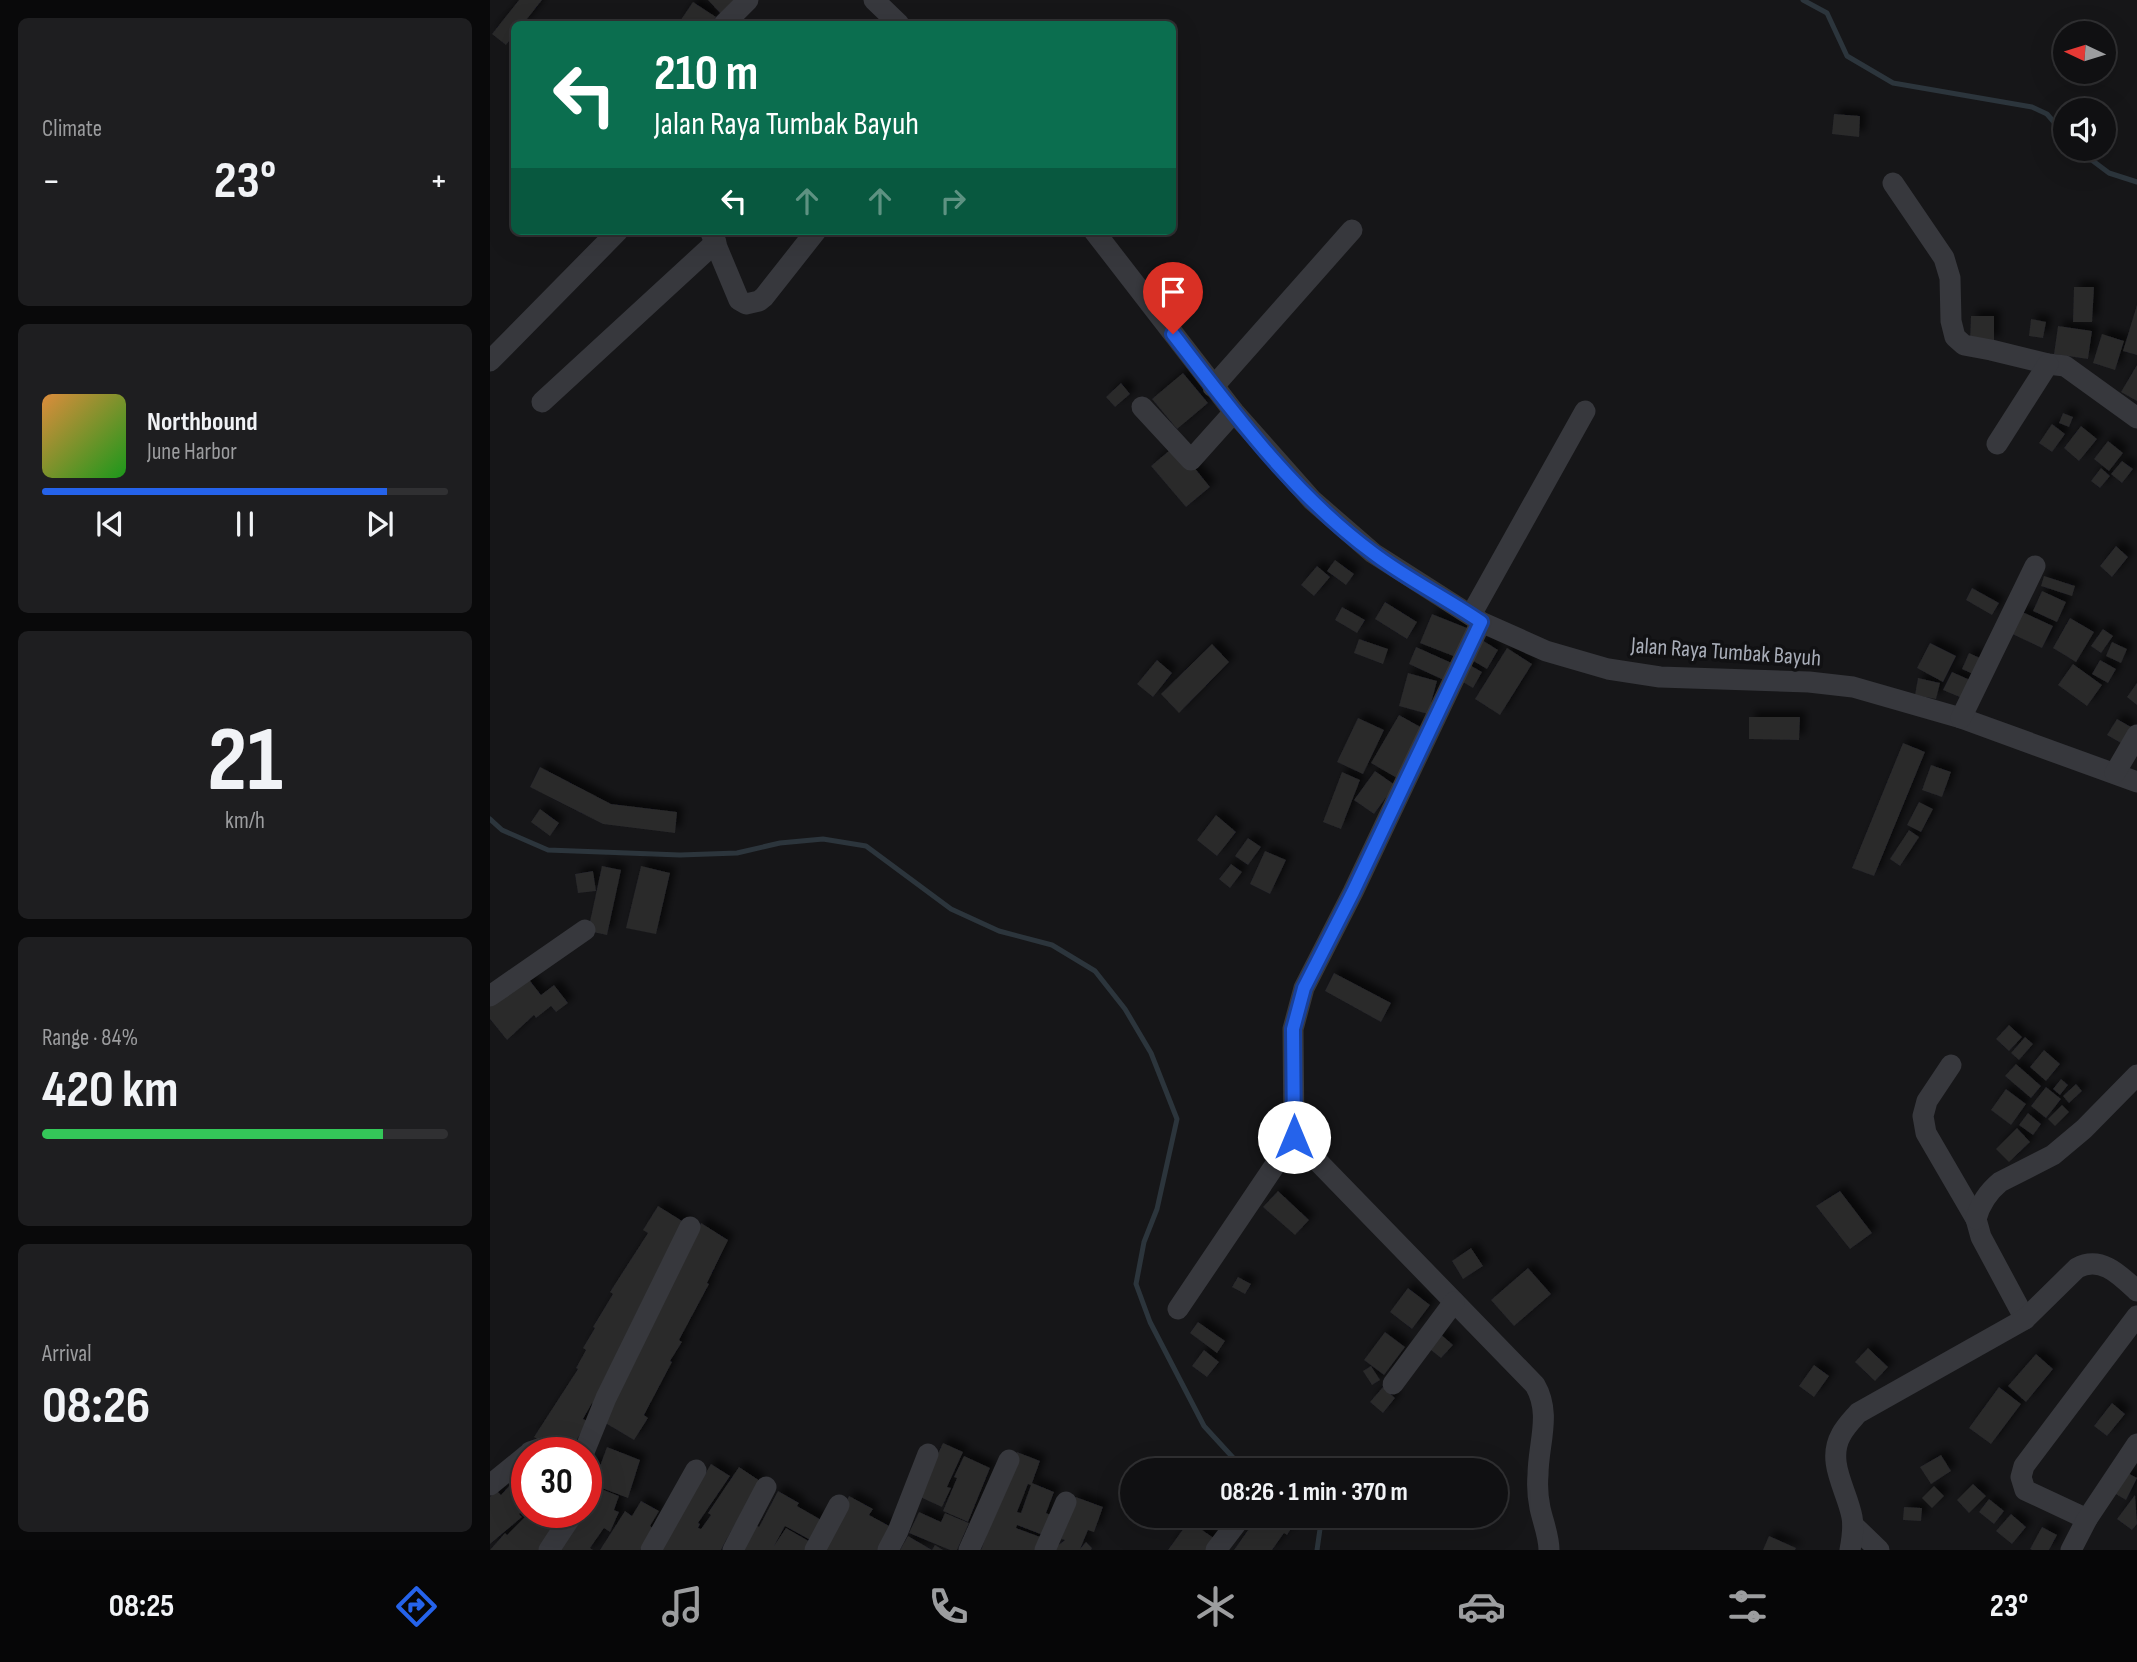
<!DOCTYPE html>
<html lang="en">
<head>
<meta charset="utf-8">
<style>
	body { margin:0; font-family:"Sofia Sans Condensed",sans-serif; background:#1e1e20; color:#f1f3f6; height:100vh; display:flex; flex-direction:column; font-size:26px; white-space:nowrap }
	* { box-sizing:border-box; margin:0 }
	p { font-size:23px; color:#9c9d9f }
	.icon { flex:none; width:38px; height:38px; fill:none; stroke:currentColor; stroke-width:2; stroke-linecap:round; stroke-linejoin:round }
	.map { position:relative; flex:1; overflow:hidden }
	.panel { display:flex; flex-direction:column; gap:18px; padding:18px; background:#09090a; width:490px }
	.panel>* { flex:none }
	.guide { position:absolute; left:21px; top:21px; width:665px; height:214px; border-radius:10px; box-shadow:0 7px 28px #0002,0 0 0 2px #303032; background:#0b6e4f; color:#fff; overflow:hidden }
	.needle { width:46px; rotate:274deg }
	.tools { position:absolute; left:1563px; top:21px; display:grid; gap:14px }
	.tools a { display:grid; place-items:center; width:63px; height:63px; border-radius:50%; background:#101012; box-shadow:0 7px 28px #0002,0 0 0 2px #303032; font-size:35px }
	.speed { position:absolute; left:21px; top:1437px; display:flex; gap:14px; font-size:35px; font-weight:700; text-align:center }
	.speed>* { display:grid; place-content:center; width:91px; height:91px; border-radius:50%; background:#101012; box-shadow:0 7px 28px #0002,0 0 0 2px #303032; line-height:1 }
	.speed .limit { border:10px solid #d22; background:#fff; color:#111 }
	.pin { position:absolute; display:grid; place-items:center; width:60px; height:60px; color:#fff; margin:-72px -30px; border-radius:50% 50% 50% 0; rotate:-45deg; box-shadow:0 0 7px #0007 }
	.pin .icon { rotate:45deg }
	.me { position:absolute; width:77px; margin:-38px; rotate:0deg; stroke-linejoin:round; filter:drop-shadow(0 0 5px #0008) }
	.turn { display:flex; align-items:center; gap:24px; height:147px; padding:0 28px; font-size:32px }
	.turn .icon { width:91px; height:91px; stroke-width:2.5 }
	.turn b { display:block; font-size:49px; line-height:60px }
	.lanes { display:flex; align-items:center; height:66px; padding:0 28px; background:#0003; justify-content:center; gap:35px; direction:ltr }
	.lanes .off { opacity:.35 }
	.big { font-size:52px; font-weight:700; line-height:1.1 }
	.panel .widget { flex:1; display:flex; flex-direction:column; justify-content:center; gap:10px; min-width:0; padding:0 24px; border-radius:10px; background:#1e1e20 }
	.panel .dial { align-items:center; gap:0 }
	.dial b { font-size:91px; line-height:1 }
	.song { display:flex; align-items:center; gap:21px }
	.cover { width:84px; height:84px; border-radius:10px; background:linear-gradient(135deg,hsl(30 70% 55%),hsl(120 70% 35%)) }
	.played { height:7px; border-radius:4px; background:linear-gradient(90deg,#2563eb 85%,#303032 85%) }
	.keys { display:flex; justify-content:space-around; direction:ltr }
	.heat { display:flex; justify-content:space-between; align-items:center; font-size:38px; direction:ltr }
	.charge { height:10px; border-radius:5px; background:linear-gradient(90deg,#34c759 84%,#303032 0) }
	.trip { position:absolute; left:630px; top:1458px; width:388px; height:70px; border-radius:35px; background:#101012; box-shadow:0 7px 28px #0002,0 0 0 2px #303032; font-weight:700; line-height:70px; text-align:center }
	.tabs { display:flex; height:112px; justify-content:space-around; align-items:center; background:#060607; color:#9c9d9f }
	.tabs .icon { width:49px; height:49px }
	.tabs .selected { color:#2563eb }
	.tabs b { font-size:32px; color:#f1f3f6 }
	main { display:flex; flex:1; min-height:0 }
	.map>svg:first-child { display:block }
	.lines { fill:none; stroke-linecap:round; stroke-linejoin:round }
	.stream { stroke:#2c353c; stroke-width:5 }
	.building { fill:#29292c; fill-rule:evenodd; filter:url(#shadow) }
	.minor { stroke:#37383d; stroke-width:21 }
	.route-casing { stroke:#184099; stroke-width:18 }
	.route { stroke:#2563eb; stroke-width:12 }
	.labels { text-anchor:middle; stroke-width:7; stroke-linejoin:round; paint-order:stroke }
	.street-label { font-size:23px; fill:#a8adb8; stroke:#111113 }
</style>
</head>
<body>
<main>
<section class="panel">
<div class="widget"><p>Climate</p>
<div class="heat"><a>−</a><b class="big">23°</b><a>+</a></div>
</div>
<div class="widget">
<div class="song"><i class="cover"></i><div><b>Northbound</b><p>June Harbor</p></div></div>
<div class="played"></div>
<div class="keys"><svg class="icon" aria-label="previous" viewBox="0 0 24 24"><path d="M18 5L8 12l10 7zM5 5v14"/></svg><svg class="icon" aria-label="pause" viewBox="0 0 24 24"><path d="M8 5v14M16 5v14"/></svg><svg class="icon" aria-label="next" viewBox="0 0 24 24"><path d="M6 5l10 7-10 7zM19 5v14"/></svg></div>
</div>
<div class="widget dial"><b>21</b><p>km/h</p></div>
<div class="widget"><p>Range · 84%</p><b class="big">420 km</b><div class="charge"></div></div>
<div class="widget"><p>Arrival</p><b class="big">08:26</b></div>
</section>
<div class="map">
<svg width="1647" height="1550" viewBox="0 0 1647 1550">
	<defs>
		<filter id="shadow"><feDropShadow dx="6" dy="-6" stdDeviation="3.5" flood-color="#0009"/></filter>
	</defs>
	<rect width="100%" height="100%" fill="#161618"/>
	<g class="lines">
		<!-- stream -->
		<g class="stream">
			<polyline points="1313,0 1337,13 1357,56 1403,83 1542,107 1557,114 1575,135"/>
			<polyline points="1587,149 1619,173 1647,182"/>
			<polyline points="0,819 12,830 58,850 190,855 247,853 290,843 333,839 376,846 461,909 509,931 562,945 605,971 635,1009 661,1053 687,1119 667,1209 654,1242 646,1284 660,1322 714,1426 747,1462 783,1470"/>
			<polyline points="827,1516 830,1529 827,1550"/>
		</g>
	</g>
	<!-- building -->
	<g class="building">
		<polygon points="29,0 52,0 33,24 24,24 24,35 16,45 2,34"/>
		<polygon points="218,0 250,0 233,16"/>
		<polygon points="203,2 226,17 221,24 188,24"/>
		<polygon points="1344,114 1370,116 1369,137 1342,134"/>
		<polygon points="1584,287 1604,287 1602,322 1583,322"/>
		<polygon points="1647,305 1647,355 1633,351"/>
		<polygon points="1481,316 1504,316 1504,342 1480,342"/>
		<polygon points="1541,319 1556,322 1553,338 1539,336"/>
		<polygon points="1568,326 1602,331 1598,359 1564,354"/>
		<polygon points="1612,334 1634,341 1625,370 1603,363"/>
		<polygon points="1647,365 1647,401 1631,392"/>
		<polygon points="693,373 718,403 687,429 662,399"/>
		<polygon points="631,383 640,394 625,407 616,397"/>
		<polygon points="1573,413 1583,417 1579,427 1569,423"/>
		<polygon points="1562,424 1575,434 1562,452 1549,443"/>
		<polygon points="1591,426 1607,439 1589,461 1574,448"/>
		<polygon points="1618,441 1633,453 1619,471 1604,459"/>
		<polygon points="686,445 720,487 696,507 661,466"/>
		<polygon points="1632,461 1643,469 1632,483 1621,474"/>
		<polygon points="1611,468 1620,476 1610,488 1601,481"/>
		<polygon points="1626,546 1638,557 1622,577 1610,566"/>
		<polygon points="845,560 864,574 856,585 837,571"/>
		<polygon points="827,566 840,577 824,596 811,585"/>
		<polygon points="1554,576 1585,586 1582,596 1551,586"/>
		<polygon points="1482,588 1509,603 1502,615 1476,600"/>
		<polygon points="1552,591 1576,602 1567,622 1543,611"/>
		<polygon points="895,602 927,622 917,639 885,619"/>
		<polygon points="852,607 875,620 867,633 845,620"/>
		<polygon points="1528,610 1563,626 1552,648 1518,632"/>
		<polygon points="942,614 977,628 966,657 930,643"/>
		<polygon points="1580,618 1604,632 1586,662 1563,648"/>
		<polygon points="1613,629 1623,636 1611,653 1601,646"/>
		<polygon points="869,639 898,649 893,664 864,653"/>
		<polygon points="992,640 1008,650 997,669 980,659"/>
		<polygon points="1622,642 1637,649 1631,663 1616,656"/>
		<polygon points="1440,643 1466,656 1453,682 1427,668"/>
		<polygon points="722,644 739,662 689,713 671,694"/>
		<polygon points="926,647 964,664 956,681 919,664"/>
		<polygon points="1017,648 1042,664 1010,715 985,699"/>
		<polygon points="1479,653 1490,658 1483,674 1472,669"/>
		<polygon points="667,660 682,673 663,697 647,684"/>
		<polygon points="1610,660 1626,669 1618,683 1602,674"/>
		<polygon points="976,663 992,672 983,688 966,678"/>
		<polygon points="1583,664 1612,685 1597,706 1568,685"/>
		<polygon points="1462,672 1480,680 1472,698 1453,690"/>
		<polygon points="918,673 947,681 938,714 909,706"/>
		<polygon points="1428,678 1450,683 1446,699 1425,695"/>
		<polygon points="1647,683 1647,705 1637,697"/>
		<polygon points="909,715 934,729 907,778 881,763"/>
		<polygon points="1259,717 1310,717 1309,740 1259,739"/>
		<polygon points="868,718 894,730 873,774 847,762"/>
		<polygon points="1627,719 1641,727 1631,743 1617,735"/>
		<polygon points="1413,743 1435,752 1384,876 1362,868"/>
		<polygon points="1441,765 1461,772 1452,797 1432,790"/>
		<polygon points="50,767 121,804 187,812 185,833 113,824 40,787"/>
		<polygon points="885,771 905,785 884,814 864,800"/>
		<polygon points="852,772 870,780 851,829 833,822"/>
		<polygon points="1429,802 1443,809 1431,832 1417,825"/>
		<polygon points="50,809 69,823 60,836 41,822"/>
		<polygon points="726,815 746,832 727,856 707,840"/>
		<polygon points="1419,830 1429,837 1410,866 1400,859"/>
		<polygon points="758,838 771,847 758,865 745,856"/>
		<polygon points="775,851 796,860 780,894 760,884"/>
		<polygon points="741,864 752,872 740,888 729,879"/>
		<polygon points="112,866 131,870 117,935 98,931"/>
		<polygon points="151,866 180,873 166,934 136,928"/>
		<polygon points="103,871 106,891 88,893 85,874"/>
		<polygon points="844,973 901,1003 891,1022 835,991"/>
		<polygon points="37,977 51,995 64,985 78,1003 66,1012 61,1006 46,1018 44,1015 17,1040 0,1019 0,1004"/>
		<polygon points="1519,1025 1532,1037 1519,1051 1506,1039"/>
		<polygon points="1535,1037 1543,1044 1529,1060 1521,1053"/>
		<polygon points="1554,1050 1570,1064 1556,1081 1540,1067"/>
		<polygon points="1526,1064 1551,1086 1541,1098 1515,1076"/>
		<polygon points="1571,1079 1578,1085 1570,1095 1563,1089"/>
		<polygon points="1586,1084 1592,1091 1579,1103 1573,1096"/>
		<polygon points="1556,1087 1571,1099 1556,1118 1541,1106"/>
		<polygon points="1516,1089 1536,1104 1521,1125 1501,1110"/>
		<polygon points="1572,1105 1579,1112 1565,1126 1558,1119"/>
		<polygon points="1538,1113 1551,1124 1543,1135 1529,1125"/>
		<polygon points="1527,1128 1540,1142 1519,1162 1506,1149"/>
		<polygon points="788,1191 819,1220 805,1235 773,1207"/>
		<polygon points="1350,1191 1382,1233 1360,1249 1326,1206"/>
		<polygon points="168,1206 197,1224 104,1405 102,1403 93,1419 98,1421 86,1441 88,1442 82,1452 69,1452 44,1437 88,1369 86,1368 96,1350 93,1348 105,1328 103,1327 123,1294 120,1292 158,1233 153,1230"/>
		<polygon points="211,1223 238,1240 217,1283 219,1284 189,1340 192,1342 180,1361 182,1362 154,1415 158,1418 144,1440 112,1421"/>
		<polygon points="981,1248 993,1266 973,1279 962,1261"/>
		<polygon points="1038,1268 1061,1294 1024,1326 1001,1300"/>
		<polygon points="748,1277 761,1284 755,1294 742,1287"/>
		<polygon points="918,1288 940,1305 922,1329 900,1312"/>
		<polygon points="708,1322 735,1341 727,1353 700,1333"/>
		<polygon points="895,1332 915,1347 894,1375 874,1360"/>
		<polygon points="948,1332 963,1345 951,1358 936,1346"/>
		<polygon points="1378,1348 1398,1367 1385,1381 1365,1362"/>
		<polygon points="714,1350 729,1362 717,1377 702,1366"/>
		<polygon points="1546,1354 1563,1369 1536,1402 1518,1386"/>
		<polygon points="1324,1365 1339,1376 1324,1397 1309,1386"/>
		<polygon points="881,1366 890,1380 882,1385 873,1371"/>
		<polygon points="893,1387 905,1398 893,1413 880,1402"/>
		<polygon points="1509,1387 1531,1404 1501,1444 1479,1428"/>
		<polygon points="1622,1403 1635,1414 1617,1436 1604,1426"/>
		<polygon points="453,1443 473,1452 457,1487 461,1488 452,1507 428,1496"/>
		<polygon points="117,1447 150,1460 138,1498 96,1482 99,1462 110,1466"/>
		<path d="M527 1452 550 1461 542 1483 564 1492 556 1513 561 1515 553 1535 527 1525 526 1528 553 1538 548 1550H491ZM538 1484 541 1485 531 1513 527 1512Z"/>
		<polygon points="1451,1455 1461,1471 1441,1484 1430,1467"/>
		<polygon points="474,1456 500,1468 478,1522 453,1511 467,1478 464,1477"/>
		<polygon points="221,1464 240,1476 208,1523 210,1524 208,1528 211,1529 221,1515 218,1513 249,1467 270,1481 234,1544 231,1550 170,1550"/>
		<polygon points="37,1466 37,1506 29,1514 32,1517 0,1544 0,1497 6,1490 11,1495"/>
		<polygon points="1636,1472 1647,1478 1636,1500 1624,1493"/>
		<polygon points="1483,1484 1496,1496 1479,1513 1467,1500"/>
		<polygon points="101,1485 129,1496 124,1510 129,1512 120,1532 114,1528 100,1548 103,1550 69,1550 93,1512 96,1512 100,1500 96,1498"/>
		<polygon points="1444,1486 1454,1496 1442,1508 1432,1498"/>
		<polygon points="288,1491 309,1503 307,1506 333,1521 322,1541 295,1526 284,1546 296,1528 322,1543 318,1550 250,1550 266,1525 269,1527"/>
		<polygon points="1645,1495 1647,1524 1642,1530 1627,1519"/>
		<polygon points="359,1496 383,1509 379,1515 403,1528 390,1550 332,1550"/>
		<polygon points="583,1496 613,1507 604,1532 598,1530 590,1549 596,1542 602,1548 601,1550 566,1550 566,1547 575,1540 571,1539 578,1522"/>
		<polygon points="1499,1499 1514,1511 1504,1524 1489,1512"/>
		<polygon points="151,1501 169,1511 160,1526 163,1528 150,1550 110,1550 135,1511 142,1516"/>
		<polygon points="1414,1507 1432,1508 1431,1521 1413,1520"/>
		<polygon points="40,1512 57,1512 72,1527 54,1550 0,1550 15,1533 17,1535"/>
		<polygon points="429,1512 451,1522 455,1513 479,1523 467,1550 460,1550 419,1533"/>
		<polygon points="1521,1514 1536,1527 1522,1544 1506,1531"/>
		<polygon points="768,1516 809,1516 797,1535 794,1533 782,1550 744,1550"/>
		<polygon points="699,1521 731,1543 726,1550 678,1550"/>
		<polygon points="1552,1527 1567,1535 1559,1550 1542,1550 1540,1549"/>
		<polygon points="418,1536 442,1550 445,1545 453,1550 410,1550"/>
		<polygon points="1279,1536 1306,1548 1305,1550 1273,1550"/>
	</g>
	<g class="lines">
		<!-- minor -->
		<g class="minor">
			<polyline points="384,0 409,24"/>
			<polyline points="234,24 258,0"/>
			<polyline points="1403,183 1454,258 1460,278 1461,321 1465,337 1474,345 1501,350 1558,364 1575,366 1647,418"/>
			<polyline points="604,231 744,412 822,500 883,553 991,622 1056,651 1118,669 1170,677 1319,682 1363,687 1471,718 1647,782"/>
			<polyline points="221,233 249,300 256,304 269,301 274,297 326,231"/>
			<polyline points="0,361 128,231"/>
			<polyline points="723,387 862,230"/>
			<polyline points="52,402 226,242"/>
			<polyline points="652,407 701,460 744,412"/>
			<polyline points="1507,444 1558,364"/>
			<polyline points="981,615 1095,411"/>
			<path d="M991 622 863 892 814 988 803 1029 804 1137 1045 1385C1062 1414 1048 1444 1048 1475 1047 1486 1048 1498 1050 1508 1053 1522 1059 1536 1059 1550"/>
			<polyline points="1471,718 1545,566"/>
			<polyline points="1625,773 1647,735"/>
			<polyline points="0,996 95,930"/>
			<polyline points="1461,1065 1437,1101 1433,1116 1436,1133 1486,1219 1491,1237 1535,1319"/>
			<path d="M1486 1219C1490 1204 1498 1192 1510 1182L1563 1155 1594 1129 1647 1075"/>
			<polyline points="688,1309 804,1137"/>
			<polyline points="903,1384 964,1302"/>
			<polyline points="40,1452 52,1448 64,1452"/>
			<polyline points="94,1452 116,1398 200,1227"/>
			<polyline points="0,1485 37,1455"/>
			<polyline points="1597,1519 1535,1490 1531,1477 1534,1466 1647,1316"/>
			<polyline points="1363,1525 1389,1550"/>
			<polyline points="59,1550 84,1512"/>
			<polyline points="161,1550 206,1470"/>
			<polyline points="243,1550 276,1487"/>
			<polyline points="325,1550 349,1505"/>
			<polyline points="398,1550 408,1531 438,1454"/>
			<polyline points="479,1550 519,1460"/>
			<polyline points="555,1550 576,1502"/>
			<polyline points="726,1550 752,1516"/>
			<path d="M1360 1550C1362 1539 1364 1528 1362 1517 1357 1490 1336 1462 1351 1435 1355 1427 1362 1420 1368 1413L1535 1319 1587 1268C1611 1255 1630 1275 1647 1291"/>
			<polyline points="1581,1550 1597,1519 1647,1444"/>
		</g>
	</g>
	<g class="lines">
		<!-- route casing -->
		<g class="route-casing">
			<path id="route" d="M683 334C743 412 803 494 883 553 917 579 956 598 991 622L863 892 814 988 803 1029 804 1137"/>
		</g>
		<!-- route -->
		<use href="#route" class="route"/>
	</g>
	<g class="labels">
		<!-- street labels -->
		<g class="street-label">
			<text transform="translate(1236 651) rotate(4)" y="8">Jalan Raya Tumbak Bayuh</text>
		</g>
	</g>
</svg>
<div class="tools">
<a><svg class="needle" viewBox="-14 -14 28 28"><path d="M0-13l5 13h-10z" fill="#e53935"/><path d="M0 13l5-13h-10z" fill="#9c9d9f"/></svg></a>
<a><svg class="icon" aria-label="sound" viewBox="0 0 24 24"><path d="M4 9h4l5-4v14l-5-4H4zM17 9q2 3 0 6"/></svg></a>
</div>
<div class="speed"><div class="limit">30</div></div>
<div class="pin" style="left:683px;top:334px;background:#d93025"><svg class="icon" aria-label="arrive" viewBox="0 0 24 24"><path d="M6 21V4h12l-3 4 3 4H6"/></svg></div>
<svg class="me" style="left:804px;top:1137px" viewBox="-20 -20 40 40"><circle r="19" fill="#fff"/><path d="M0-13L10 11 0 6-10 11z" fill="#2563eb"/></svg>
<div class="trip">08:26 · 1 min · 370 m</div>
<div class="guide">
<div class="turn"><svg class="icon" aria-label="left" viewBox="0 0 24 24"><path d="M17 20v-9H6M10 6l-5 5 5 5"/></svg><div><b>210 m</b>Jalan Raya Tumbak Bayuh</div></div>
<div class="lanes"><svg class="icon" aria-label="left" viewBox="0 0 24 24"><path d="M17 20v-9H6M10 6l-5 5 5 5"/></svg><svg class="icon off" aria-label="ahead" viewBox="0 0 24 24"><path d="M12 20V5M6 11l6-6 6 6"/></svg><svg class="icon off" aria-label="ahead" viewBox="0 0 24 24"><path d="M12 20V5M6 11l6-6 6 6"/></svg><svg class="icon off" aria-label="right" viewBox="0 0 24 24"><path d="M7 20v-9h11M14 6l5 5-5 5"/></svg></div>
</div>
</div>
</main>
<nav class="tabs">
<b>08:25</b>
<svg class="icon selected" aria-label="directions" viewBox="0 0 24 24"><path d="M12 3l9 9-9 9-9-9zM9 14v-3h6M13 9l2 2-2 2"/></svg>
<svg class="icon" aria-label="music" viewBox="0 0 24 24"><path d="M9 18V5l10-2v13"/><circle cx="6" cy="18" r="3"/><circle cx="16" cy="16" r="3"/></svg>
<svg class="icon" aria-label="phone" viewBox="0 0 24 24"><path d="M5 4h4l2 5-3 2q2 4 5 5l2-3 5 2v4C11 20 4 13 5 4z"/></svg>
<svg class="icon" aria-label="climate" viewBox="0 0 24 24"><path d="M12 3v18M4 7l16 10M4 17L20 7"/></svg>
<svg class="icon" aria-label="car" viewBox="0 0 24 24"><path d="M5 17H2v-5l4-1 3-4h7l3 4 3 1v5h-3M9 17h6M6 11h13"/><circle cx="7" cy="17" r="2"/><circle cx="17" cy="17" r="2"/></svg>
<svg class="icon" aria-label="filters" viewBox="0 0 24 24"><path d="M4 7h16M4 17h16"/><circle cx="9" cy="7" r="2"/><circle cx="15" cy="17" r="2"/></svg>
<b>23°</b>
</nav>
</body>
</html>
